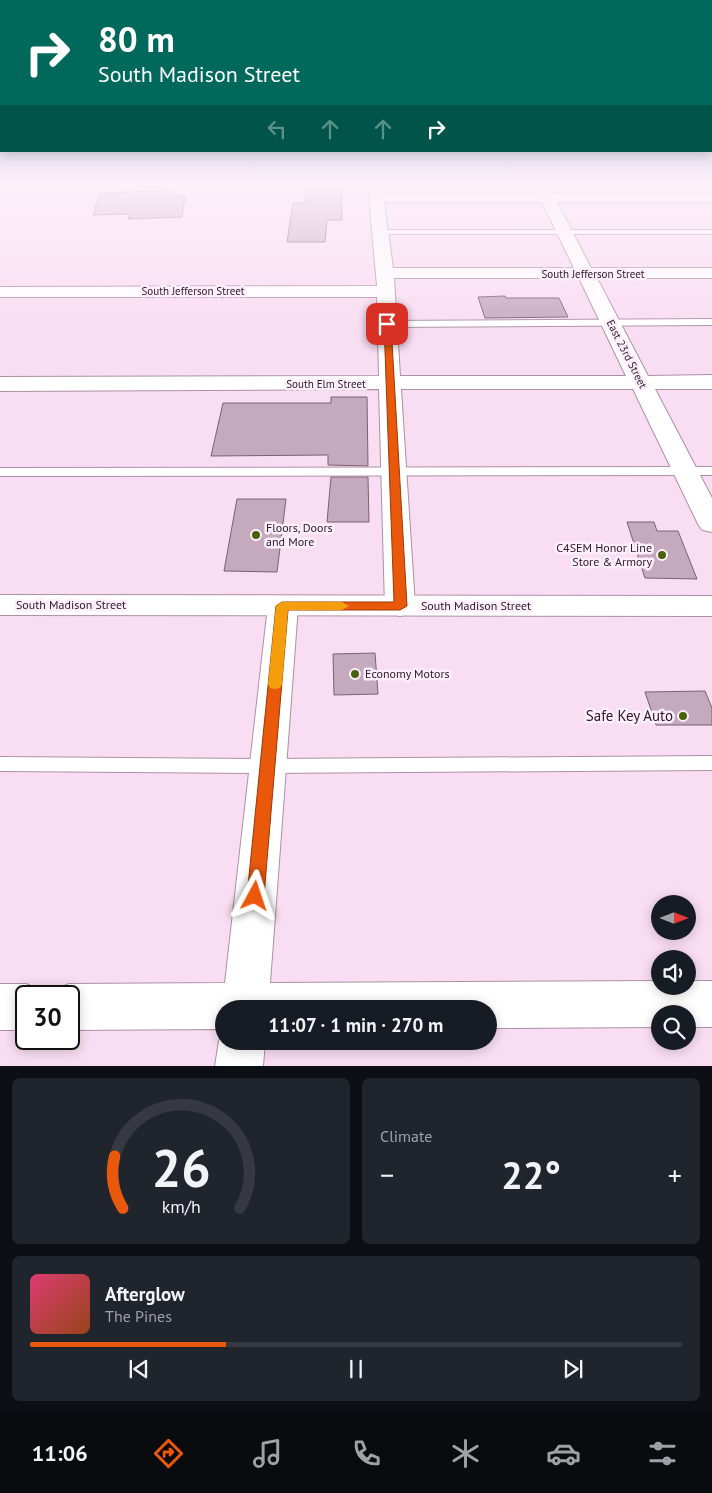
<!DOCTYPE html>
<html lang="en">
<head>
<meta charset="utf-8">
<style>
	body { margin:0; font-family:"PT Sans",sans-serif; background:#20242c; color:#f1f3f6; height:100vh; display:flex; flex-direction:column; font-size:19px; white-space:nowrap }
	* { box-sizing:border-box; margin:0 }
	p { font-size:16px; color:#9ea1a6 }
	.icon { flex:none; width:28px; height:28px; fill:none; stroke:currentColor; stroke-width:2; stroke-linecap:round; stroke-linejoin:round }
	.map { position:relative; height:1066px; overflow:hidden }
	.panel { display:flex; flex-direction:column; gap:12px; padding:12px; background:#0d0f14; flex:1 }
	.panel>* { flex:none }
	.hud { position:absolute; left:0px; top:0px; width:712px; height:152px; box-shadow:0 2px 12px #0003; background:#00695c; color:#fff; overflow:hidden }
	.needle { width:32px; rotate:90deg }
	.buttons { position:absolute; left:651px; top:895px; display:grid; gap:10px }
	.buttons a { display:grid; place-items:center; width:45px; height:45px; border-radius:50%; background:#171b24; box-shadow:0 2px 12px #0003; font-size:25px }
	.speed { position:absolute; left:15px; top:985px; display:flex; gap:10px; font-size:25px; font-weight:700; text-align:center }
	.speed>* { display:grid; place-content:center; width:65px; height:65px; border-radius:50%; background:#171b24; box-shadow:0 2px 12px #0003; line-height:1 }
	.speed .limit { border:2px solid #111; border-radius:8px; background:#fff; color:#111 }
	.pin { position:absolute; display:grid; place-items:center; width:42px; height:42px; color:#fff; margin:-21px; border-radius:10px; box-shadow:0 2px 8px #0006 }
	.me { position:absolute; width:55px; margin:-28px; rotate:5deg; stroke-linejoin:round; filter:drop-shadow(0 0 4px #0008) }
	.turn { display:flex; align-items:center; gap:18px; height:105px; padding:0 15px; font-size:22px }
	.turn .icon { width:65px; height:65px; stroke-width:2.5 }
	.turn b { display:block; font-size:35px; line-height:42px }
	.lanes { display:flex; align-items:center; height:48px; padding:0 15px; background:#0003; justify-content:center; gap:25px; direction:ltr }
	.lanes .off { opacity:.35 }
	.big { font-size:38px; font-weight:600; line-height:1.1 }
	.panel .tile { flex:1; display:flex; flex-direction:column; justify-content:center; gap:8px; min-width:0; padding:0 18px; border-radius:8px; background:#20242c }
	.panel .dial { align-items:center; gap:0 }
	.dial svg { height:130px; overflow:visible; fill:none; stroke:#363941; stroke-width:7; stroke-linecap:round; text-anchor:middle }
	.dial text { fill:#f1f3f6; stroke:none }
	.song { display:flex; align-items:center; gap:15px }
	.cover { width:60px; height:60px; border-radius:8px; background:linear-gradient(135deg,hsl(340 70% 55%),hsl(20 70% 35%)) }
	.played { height:5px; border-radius:2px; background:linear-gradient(90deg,#ea580c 30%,#363941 30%) }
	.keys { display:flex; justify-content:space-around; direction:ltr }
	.heat { display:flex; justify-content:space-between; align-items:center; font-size:28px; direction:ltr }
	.panel .tiles { flex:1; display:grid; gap:12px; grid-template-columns:1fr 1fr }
	.tile:last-child { grid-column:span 2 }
	.trip { position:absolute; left:215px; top:1000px; width:282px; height:50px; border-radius:25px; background:#171b24; box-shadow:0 2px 12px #0003; font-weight:600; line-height:50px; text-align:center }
	.tabs { display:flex; height:80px; justify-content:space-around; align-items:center; background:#090b0e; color:#9ea1a6 }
	.tabs .icon { width:35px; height:35px }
	.tabs .selected { color:#ea580c }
	.tabs b { font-size:22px; color:#f1f3f6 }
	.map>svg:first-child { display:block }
	.building { fill:#c5aabe; stroke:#796174 }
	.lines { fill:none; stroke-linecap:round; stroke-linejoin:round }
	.lane-casing { stroke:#ac91a5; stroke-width:2 }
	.street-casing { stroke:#ac91a5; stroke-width:2 }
	.secondary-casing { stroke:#ac91a5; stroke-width:2 }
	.lane { fill:#fff; fill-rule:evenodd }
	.street { fill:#fff; fill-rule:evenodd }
	.secondary { fill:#fff; fill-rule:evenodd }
	.route { fill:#ea580c; stroke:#983908 }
	.slow { fill:#f59e0b }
	.poi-dot { fill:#49600c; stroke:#ffeefb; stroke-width:2 }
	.labels { text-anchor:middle; stroke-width:5; stroke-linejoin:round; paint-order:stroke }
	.far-street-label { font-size:11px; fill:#271c24; stroke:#ffeefb }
	.poi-label { font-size:12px; fill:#271c24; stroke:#ffeefb; text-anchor:start }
	.street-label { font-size:12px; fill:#271c24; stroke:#ffeefb }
	.near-poi-label { font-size:15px; fill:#271c24; stroke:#ffeefb; text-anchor:end }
</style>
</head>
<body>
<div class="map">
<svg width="712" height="1066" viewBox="0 0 712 1066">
	<rect width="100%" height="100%" fill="#f9ddf2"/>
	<!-- building -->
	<g class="building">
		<polygon points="306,185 341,185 342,220 327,220 325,242 287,242 293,203 305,203"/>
		<polygon points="172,190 171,196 185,196 182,217 128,219 130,214 93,215 100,193"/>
		<polygon points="505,296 506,298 559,298 568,317 485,318 478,297"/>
		<polygon points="331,397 367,397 368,466 328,465 328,455 211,456 223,403 331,403"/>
		<polygon points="331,477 368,477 369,522 327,522"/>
		<polygon points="237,499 286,499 277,572 224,571"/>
		<polygon points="627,522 654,522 657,531 678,531 697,579 645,578"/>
		<polygon points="375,653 378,694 334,695 333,654"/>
		<polygon points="705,691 712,708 712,725 656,725 645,692"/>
	</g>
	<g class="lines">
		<!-- lane casing -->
		<g class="lane-casing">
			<g id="lane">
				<polygon points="8,185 15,185 0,200 0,194"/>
				<polygon points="377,230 712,230 712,234 380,234 376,232"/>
				<polygon points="712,319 712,325 387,327 382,324 387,321"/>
				<polygon points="712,467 712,475 0,476 0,468"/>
				<polygon points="712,756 712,770 267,773 0,771 0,757 267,759"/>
			</g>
		</g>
		<!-- street casing -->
		<g class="street-casing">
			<g id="street">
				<path d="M368 185H382L383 194H538L534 185H548L553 194H712V202H557L591 268H712V278H597L648 376 712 375V389H655L712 498V532L702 530 698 524 633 389H401L415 606 411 613 400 616 389 613 385 606 379 389 0 391V377L379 376 377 297H0V287L377 286ZM384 202H542L574 268H393ZM394 278H579L626 376H400Z"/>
				<polygon points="283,596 294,599 298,606 270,983 660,981 660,986 688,986 688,981 712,981 712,1027 688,1027 688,1014 660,1014 660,1027 489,1028 489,1009 224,1009 224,1041 265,1041 263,1066 215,1066 219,1041 223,1029 69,1030 69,996 51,996 53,991 69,984 225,983 268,606 272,599"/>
				<polygon points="0,984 26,984 42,991 44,996 26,996 26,1030 0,1030"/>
			</g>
		</g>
		<!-- secondary casing -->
		<g class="secondary-casing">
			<polygon id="secondary" points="0,595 712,596 712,616 0,615"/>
		</g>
		<!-- lane -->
		<use href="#lane" class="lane"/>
		<!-- street -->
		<use href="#street" class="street"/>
		<!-- secondary -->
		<use href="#secondary" class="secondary"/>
	</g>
	<!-- sky -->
	<linearGradient id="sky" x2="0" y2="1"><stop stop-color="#8f9bca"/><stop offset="0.55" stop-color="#fcf0f9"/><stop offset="1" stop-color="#fcf0f9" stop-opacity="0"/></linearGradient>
	<rect width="712" height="335" fill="url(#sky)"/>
	<!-- route -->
	<polygon class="route" points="384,323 391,324 407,606 400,610 288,610 264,896 261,901 255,904 249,901 247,896 276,606 282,602 394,602"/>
	<!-- slow -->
	<polygon class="slow" points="282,602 342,602 349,606 342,610 288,610 282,684 280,688 275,689 270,688 268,684 276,606"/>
	<!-- markers -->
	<g class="poi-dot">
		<circle cx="256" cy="535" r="5"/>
		<circle cx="662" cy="555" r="5"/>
		<circle cx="355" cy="674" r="5"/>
		<circle cx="683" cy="716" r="5"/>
	</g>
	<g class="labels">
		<!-- far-street labels -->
		<g class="far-street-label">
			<text x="593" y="278">South Jefferson Street</text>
			<text x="193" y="295">South Jefferson Street</text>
			<text transform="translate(627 354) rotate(63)" y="4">East 23rd Street</text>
			<text x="326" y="388">South Elm Street</text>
		</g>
		<!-- poi labels -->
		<g class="poi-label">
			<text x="266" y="532">Floors, Doors<tspan x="266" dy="14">and More</tspan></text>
			<text x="652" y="552" text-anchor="end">C4SEM Honor Line<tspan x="652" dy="14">Store &amp; Armory</tspan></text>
			<text x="365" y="678">Economy Motors</text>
		</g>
		<!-- street labels -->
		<g class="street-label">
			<text x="71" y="609">South Madison Street</text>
			<text x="476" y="610">South Madison Street</text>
		</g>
		<!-- near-poi labels -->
		<g class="near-poi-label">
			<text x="673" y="721">Safe Key Auto</text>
		</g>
	</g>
</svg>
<div class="buttons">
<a><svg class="needle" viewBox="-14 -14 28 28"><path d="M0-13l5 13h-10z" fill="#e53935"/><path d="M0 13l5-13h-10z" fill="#9ea1a6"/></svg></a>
<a><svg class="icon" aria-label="sound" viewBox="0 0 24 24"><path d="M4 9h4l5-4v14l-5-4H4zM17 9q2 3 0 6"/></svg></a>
<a><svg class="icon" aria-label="search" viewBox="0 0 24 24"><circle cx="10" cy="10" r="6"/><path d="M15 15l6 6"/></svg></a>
</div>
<div class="speed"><div class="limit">30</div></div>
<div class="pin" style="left:387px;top:324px;background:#d93025"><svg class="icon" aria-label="arrive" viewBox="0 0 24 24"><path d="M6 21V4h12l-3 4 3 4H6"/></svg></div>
<svg class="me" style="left:255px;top:896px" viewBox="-20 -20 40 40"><path d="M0-17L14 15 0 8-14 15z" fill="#ea580c" stroke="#fff" stroke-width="4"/></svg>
<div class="trip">11:07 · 1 min · 270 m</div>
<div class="hud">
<div class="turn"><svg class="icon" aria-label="right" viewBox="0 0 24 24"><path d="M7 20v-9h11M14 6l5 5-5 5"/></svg><div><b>80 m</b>South Madison Street</div></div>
<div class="lanes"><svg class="icon off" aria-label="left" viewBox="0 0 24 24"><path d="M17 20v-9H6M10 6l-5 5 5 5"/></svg><svg class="icon off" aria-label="ahead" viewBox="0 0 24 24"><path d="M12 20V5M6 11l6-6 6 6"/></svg><svg class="icon off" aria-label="ahead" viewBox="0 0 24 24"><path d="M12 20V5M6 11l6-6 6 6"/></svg><svg class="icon" aria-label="right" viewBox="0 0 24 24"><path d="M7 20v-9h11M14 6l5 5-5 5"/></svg></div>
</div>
</div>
<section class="panel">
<div class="tiles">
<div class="tile dial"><svg viewBox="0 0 100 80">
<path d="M14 69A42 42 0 1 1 86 69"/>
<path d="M14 69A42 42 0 0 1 9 37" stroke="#ea580c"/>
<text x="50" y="56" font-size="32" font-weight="700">26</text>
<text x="50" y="72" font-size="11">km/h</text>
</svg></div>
<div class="tile"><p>Climate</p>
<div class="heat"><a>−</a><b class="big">22°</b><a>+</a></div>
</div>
<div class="tile">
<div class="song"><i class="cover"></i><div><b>Afterglow</b><p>The Pines</p></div></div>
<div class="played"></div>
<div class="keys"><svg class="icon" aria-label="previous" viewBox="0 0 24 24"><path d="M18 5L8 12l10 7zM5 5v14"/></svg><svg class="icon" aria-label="pause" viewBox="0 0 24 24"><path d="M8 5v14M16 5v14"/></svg><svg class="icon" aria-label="next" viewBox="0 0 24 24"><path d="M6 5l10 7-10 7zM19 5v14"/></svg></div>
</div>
</div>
</section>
<nav class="tabs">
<b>11:06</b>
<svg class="icon selected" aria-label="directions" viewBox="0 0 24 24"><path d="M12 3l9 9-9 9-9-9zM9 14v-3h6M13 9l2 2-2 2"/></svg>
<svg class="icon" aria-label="music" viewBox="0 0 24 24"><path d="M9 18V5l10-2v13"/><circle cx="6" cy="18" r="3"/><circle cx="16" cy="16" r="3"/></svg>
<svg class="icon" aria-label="phone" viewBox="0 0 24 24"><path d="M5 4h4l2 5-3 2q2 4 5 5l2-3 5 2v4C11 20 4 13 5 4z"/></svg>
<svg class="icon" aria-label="climate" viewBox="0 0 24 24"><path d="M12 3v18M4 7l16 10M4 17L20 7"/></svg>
<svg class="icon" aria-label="car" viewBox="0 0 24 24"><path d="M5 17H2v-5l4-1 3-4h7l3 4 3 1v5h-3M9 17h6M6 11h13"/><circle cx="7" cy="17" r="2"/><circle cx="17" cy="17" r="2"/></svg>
<svg class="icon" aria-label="filters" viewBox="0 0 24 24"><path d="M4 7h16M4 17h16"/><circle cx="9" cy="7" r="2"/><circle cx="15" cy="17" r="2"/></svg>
</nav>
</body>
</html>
